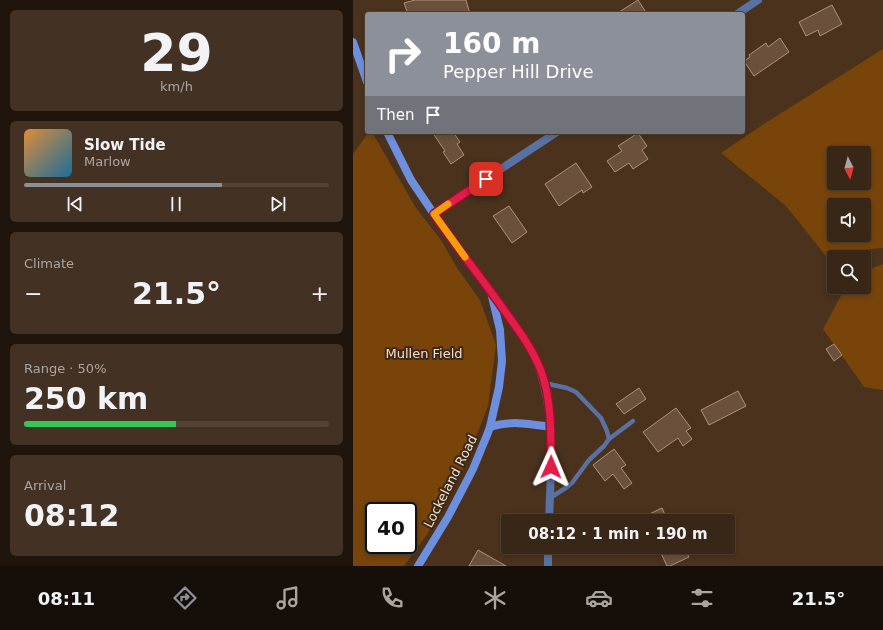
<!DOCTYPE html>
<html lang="en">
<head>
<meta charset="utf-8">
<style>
	body { margin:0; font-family:"DejaVu Sans",sans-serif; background:#433223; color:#f1f3f6; height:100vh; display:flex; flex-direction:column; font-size:15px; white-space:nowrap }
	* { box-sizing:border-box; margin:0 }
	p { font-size:13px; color:#aba5a1 }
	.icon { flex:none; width:22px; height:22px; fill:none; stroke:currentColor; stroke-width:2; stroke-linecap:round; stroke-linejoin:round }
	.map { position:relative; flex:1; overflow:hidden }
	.sheet { display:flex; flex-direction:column; gap:10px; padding:10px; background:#1f150c; width:353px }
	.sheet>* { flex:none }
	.hud { position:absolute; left:12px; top:12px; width:380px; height:122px; border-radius:4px; box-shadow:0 2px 6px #0003,0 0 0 1px #524335; background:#8c9099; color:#fff; overflow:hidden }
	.needle { width:26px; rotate:174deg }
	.fabs { position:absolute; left:474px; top:146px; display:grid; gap:8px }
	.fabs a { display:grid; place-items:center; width:44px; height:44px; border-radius:4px; background:#382616; box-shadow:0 2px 6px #0003,0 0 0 1px #524335; font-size:20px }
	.speed { position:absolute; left:12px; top:502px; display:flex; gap:8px; font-size:20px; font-weight:700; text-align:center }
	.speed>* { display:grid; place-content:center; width:52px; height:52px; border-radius:50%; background:#382616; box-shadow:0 2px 6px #0003,0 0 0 1px #524335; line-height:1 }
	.speed .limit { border:2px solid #111; border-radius:6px; background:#fff; color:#111 }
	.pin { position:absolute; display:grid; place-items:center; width:34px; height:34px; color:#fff; margin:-17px; border-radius:8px; box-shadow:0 2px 6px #0006 }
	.me { position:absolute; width:44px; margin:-22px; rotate:1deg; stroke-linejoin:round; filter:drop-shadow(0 0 3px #0008) }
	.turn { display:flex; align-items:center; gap:14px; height:84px; padding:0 12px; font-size:18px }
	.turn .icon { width:52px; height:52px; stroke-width:2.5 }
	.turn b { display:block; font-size:28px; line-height:34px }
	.then { display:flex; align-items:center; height:38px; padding:0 12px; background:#0003; gap:8px; font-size:15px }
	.big { font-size:30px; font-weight:700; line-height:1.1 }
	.sheet .widget { flex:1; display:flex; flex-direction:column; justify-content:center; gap:6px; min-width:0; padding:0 14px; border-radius:6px; background:#433223 }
	.sheet .dial { align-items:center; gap:0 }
	.dial b { font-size:52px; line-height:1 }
	.song { display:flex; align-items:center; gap:12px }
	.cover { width:48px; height:48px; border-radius:6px; background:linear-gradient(135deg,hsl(30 70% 55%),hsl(200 70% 35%)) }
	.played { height:4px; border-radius:2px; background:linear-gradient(90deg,#8c9099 65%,#524335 65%) }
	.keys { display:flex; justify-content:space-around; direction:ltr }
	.heat { display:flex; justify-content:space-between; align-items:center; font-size:22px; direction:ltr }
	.charge { height:6px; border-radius:3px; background:linear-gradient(90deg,#34c759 50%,#524335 0) }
	.trip { position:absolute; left:148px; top:514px; width:234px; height:40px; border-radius:4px; background:#382616; box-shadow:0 2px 6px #0003,0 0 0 1px #524335; font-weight:700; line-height:40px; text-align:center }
	.dock { display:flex; height:64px; justify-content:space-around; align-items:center; background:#160f09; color:#aba5a1 }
	.dock .icon { width:28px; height:28px }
	.dock .on { color:#8c9099 }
	.dock b { font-size:18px; color:#f1f3f6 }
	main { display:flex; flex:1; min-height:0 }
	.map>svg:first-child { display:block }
	.green { fill:#78440a; fill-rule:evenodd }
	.building { fill:#6b513c; stroke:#ae917a }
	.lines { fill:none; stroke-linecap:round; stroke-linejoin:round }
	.service { stroke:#5a71a3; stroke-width:4.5 }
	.minor { stroke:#5a71a3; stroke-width:8 }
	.tertiary { stroke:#5a71a3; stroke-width:8 }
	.secondary { stroke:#6c8fdf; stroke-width:8 }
	.route-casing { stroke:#92132f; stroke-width:10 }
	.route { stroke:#e11d48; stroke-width:7 }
	.slow { stroke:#f59e0b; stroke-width:7 }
	.labels { text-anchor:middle; stroke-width:4; stroke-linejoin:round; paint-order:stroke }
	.park-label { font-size:13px; fill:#f2dece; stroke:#3f2813 }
	.street-label { font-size:13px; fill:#f0e1d4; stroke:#3f2813 }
</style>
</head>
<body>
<main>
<section class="sheet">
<div class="widget dial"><b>29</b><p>km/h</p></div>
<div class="widget">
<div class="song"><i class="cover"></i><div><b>Slow Tide</b><p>Marlow</p></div></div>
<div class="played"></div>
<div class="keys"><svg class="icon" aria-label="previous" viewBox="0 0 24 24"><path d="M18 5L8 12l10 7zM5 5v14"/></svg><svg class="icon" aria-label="pause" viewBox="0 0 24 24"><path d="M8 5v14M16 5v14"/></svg><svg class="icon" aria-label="next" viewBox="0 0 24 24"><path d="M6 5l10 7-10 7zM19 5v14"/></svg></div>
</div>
<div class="widget"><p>Climate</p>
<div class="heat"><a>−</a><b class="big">21.5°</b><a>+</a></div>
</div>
<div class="widget"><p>Range · 50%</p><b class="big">250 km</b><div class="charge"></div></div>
<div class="widget"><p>Arrival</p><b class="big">08:12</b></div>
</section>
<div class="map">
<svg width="530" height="566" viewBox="0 0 530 566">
	<rect width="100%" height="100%" fill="#4a321d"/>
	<!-- green -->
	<g class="green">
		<path d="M530 49V248L505 250 490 254 484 257H481V258L477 261 433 206 368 153 414 122ZM481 153H511V183H481ZM481 205H511V235H481Z"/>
		<path d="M16 132H19L63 208 88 240 104 268 127 300 143 345 135 406 111 467 75 533 51 566H0V154ZM21 511H55V545H21Z"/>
		<polygon points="530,264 530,390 511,387 470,329 490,292 496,287 511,287 511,275 520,268"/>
	</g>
	<!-- building -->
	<g class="building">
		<polygon points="62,0 113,0 117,14 55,14 51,3"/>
		<polygon points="285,0 294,14 263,14"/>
		<polygon points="479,5 489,24 467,36 465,30 453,36 446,22"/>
		<polygon points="427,38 436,52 401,76 391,61 397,57 396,55 413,43 415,47"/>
		<polygon points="79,132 100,132 107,142 104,144 111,155 98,164 90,152 92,151"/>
		<polygon points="285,133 294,146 289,150 295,159 280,169 276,163 262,172 254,161 269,151 265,146"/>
		<polygon points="223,163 239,187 230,193 229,190 206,206 192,184"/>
		<polygon points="156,206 174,232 159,243 140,216"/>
		<polygon points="481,344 489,355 481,361 473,349"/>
		<polygon points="286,388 293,399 271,414 263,404"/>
		<polygon points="385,391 393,406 356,425 348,410"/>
		<polygon points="323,408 338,428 333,431 339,439 330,446 325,438 305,452 290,432"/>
		<polygon points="261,449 273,465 268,468 279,483 271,489 260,474 252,481 240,465"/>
		<polygon points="309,508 315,521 282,521"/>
		<polygon points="305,547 331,547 336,557 317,566 314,566"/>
		<polygon points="125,550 153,566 116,566"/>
	</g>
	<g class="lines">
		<!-- service -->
		<g class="service">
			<polyline points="191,383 214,388 223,392 248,418 254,431 256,439"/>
			<polyline points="197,498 214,487 219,483 236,460 251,446 256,439 280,421"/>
		</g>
		<!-- minor -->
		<g class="minor">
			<polyline points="384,14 405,0"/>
			<polyline points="81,213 204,132"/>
		</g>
		<!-- tertiary -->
		<g class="tertiary">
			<path d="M138 292C149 307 160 322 170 337 173 342 177 347 180 353 204 404 198 466 196 521"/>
			<polyline points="195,566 195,547"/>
		</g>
		<!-- secondary -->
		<g class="secondary">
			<polyline points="0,42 14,82"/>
			<polyline points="34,132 58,180 91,229 138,292 147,330 149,361 146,387 137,427 134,435 120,469 95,517 65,566"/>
			<path d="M137 427C158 420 177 424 198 427"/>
		</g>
	</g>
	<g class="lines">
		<!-- route casing -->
		<g class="route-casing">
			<path id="route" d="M133 179 81 214C102 245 126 275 149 307 163 327 179 347 188 371 199 400 198 437 198 467"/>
		</g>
		<!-- route -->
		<use href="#route" class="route"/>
		<!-- slow -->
		<polyline class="slow" points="95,204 81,214 112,257"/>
	</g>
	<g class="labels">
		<!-- park labels -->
		<g class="park-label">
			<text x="71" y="358">Mullen Field</text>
		</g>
		<!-- street labels -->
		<g class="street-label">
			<text transform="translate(97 481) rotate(-63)" y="5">Lockeland Road</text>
		</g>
	</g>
</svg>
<div class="fabs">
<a><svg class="needle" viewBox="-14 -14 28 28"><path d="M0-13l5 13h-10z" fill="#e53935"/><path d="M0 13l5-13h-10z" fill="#aba5a1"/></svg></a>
<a><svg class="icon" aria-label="sound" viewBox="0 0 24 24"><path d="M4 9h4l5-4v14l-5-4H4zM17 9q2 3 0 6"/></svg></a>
<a><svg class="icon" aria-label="search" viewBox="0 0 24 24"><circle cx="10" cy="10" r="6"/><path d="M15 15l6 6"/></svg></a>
</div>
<div class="speed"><div class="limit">40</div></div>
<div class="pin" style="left:133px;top:179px;background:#d93025"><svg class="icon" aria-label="arrive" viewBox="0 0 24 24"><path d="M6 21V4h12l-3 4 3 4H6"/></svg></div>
<svg class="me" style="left:198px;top:467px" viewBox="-20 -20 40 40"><path d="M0-17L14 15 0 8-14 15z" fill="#e11d48" stroke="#fff" stroke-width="4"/></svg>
<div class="trip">08:12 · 1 min · 190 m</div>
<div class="hud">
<div class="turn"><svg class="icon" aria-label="right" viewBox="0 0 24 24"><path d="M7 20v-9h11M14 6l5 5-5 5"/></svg><div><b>160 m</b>Pepper Hill Drive</div></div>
<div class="then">Then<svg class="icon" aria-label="arrive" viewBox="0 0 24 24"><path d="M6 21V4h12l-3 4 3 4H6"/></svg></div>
</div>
</div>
</main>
<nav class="dock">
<b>08:11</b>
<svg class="icon on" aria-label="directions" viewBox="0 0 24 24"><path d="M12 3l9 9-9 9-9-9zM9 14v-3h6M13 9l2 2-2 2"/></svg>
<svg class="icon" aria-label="music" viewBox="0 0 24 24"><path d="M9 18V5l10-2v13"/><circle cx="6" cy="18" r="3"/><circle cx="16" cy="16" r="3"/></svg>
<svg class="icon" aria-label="phone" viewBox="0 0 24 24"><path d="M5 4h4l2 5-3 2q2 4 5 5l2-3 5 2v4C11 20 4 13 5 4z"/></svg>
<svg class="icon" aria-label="climate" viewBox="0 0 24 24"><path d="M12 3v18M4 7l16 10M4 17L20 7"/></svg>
<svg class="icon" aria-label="car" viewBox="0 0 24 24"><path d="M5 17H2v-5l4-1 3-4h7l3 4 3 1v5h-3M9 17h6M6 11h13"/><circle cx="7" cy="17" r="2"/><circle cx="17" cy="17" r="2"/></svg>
<svg class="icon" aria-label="filters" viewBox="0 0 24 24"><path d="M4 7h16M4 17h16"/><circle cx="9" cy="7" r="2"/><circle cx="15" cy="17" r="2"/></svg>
<b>21.5°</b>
</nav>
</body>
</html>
